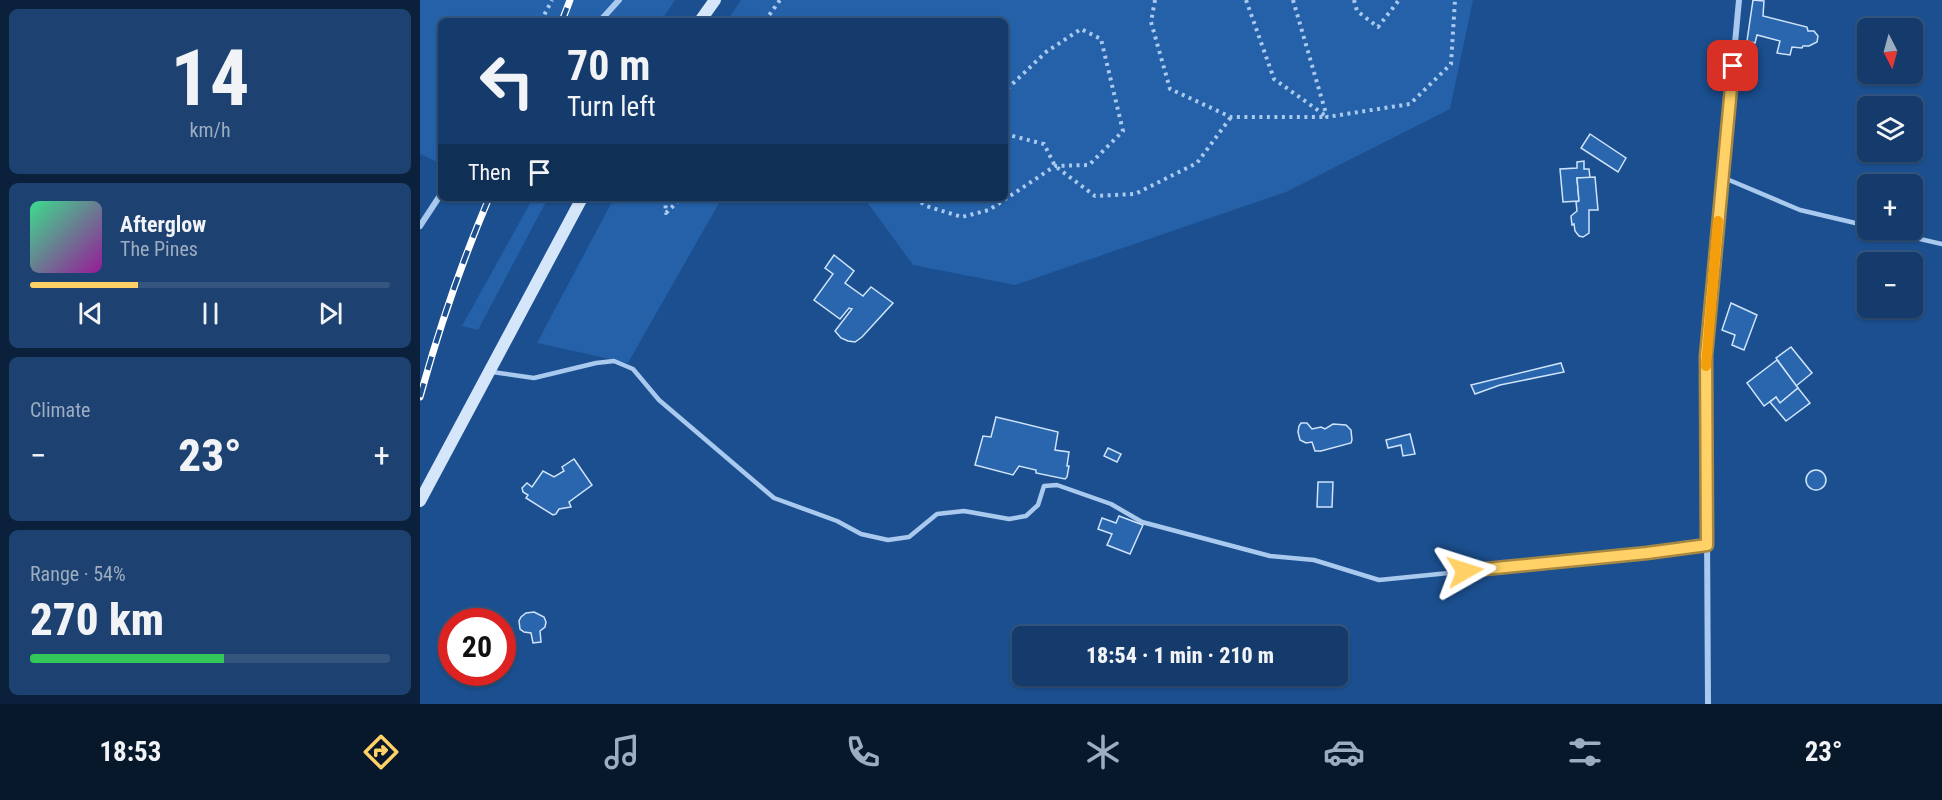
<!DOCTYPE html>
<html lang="en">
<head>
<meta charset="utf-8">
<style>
	body { margin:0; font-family:"Roboto Condensed",sans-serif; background:#1d4271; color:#f1f3f6; height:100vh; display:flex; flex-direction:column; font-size:22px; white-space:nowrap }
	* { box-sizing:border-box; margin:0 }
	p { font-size:20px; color:#9dadc1 }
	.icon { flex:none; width:33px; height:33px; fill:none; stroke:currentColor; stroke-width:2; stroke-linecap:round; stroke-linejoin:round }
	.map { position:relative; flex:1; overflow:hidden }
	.drawer { display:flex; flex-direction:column; gap:9px; padding:9px; background:#0b203b; width:420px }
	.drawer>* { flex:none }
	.guide { position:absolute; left:18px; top:18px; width:570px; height:183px; border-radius:9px; box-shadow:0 2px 4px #0004,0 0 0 2px #33557e; background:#143b6b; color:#f1f3f6; overflow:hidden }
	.needle { width:39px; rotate:174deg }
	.fabs { position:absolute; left:1437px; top:18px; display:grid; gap:12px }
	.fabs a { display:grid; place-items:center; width:66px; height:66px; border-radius:9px; background:#143b6b; box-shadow:0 2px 4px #0004,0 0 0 2px #33557e; font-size:30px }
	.speed { position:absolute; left:18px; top:608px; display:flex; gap:12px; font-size:30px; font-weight:700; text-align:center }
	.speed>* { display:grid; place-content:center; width:78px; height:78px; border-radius:50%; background:#143b6b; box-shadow:0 2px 4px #0004,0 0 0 2px #33557e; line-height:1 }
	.speed .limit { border:9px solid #d22; background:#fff; color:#111 }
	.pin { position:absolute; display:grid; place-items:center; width:51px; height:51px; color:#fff; margin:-26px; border-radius:12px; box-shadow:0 3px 9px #0006 }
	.me { position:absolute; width:66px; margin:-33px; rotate:84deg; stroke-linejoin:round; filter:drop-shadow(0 0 4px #0008) }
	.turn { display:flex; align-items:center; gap:21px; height:126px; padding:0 30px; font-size:27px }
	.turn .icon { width:78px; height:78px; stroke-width:2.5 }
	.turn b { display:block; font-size:42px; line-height:51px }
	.then { display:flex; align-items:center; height:57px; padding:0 30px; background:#0003; gap:12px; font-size:22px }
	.big { font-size:45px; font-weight:800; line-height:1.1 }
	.drawer .widget { flex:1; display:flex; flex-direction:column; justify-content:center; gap:9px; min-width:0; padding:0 21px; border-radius:9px; background:#1d4271 }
	.drawer .dial { align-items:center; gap:0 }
	.dial b { font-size:78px; line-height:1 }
	.song { display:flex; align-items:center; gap:18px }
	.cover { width:72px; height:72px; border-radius:9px; background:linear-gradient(135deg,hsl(150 70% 55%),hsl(300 70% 35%)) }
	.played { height:6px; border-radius:3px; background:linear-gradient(90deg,#ffd166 30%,#33557e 30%) }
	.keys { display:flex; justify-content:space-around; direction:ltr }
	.heat { display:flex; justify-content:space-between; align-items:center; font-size:33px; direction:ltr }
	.charge { height:9px; border-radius:4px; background:linear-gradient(90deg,#34c759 54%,#33557e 0) }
	.trip { position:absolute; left:592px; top:626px; width:336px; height:60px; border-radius:9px; background:#143b6b; box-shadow:0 2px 4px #0004,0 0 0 2px #33557e; font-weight:800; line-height:60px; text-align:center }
	.menu { display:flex; height:96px; justify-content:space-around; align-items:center; background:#08182b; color:#9dadc1 }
	.menu .icon { width:42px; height:42px }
	.menu .on { color:#ffd166 }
	.menu b { font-size:27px; color:#f1f3f6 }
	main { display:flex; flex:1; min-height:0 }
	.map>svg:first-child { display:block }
	.green { fill:#2461a8 }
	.building { fill:#2a66ad; stroke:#cfe3fa; stroke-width:1.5 }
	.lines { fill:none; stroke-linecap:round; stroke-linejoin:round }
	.path { stroke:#a9c9ee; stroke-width:4; stroke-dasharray:3 4.5; stroke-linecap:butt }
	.lane { stroke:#a9c9ee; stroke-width:4.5 }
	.street { stroke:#a9c9ee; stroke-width:6 }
	.secondary { stroke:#d6e6fa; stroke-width:12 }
	.rail-casing { stroke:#fff; stroke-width:7 }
	.rail { stroke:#1b4f8f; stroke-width:4.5; stroke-dasharray:14; stroke-linecap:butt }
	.route-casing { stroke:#a68842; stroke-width:15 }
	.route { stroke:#ffd166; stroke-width:10 }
	.slow { stroke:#f59e0b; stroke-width:10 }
</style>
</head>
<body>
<main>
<section class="drawer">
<div class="widget dial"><b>14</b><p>km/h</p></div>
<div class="widget">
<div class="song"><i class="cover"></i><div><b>Afterglow</b><p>The Pines</p></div></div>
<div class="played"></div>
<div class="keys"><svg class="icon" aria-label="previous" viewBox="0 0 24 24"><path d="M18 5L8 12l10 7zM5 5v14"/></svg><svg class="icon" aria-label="pause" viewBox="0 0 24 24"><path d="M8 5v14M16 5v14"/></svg><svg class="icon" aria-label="next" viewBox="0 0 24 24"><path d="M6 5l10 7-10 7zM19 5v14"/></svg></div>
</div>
<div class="widget"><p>Climate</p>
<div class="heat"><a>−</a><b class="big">23°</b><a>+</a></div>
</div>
<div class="widget"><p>Range · 54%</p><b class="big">270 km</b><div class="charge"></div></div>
</section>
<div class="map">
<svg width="1522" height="704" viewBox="0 0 1522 704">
	<rect width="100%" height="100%" fill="#1b4f8f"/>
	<!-- green -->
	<g class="green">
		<polygon points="0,0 255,0 241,21 21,21 21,156 17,162 0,154"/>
		<polygon points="321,0 1053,0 1030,109 866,192 595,285 493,265 447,202 299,203 208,363 117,343 194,198 585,198 585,21 307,21"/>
		<polygon points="113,198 128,198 58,330 42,326"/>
	</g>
	<!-- building -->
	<g class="building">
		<polygon points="1333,0 1344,1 1343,16 1387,27 1388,31 1394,31 1398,36 1397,42 1389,46 1383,46 1382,48 1372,47 1370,55 1357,53 1360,41 1337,35 1335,43 1327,41"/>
		<polygon points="1170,134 1206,158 1198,172 1161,148"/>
		<polygon points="1164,161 1164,169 1169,169 1170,178 1157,178 1159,201 1143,202 1140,169 1157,168 1157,162"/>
		<polygon points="1175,177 1178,210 1169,210 1169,233 1163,237 1159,236 1155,231 1154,224 1152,225 1151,216 1157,211 1156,202 1159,201 1157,178"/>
		<polygon points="414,255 434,271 425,283 443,296 451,287 473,303 442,337 435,342 428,341 421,338 415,331 432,309 429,308 420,319 394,300 413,274 405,268"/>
		<polygon points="1311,303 1337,315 1324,350 1312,345 1315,335 1302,330"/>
		<polygon points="1371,347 1392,373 1376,386 1356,358"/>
		<polygon points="1357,360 1378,388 1360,403 1356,397 1344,406 1327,383"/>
		<polygon points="1141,363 1144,372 1080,385 1055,394 1051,385"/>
		<polygon points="1378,388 1390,403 1366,421 1350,402 1356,397 1360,403"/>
		<polygon points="576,417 638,432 635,450 649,452 647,466 649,466 647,477 645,479 616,473 616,470 599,466 593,475 555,465 563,436 571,437"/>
		<polygon points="881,423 887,423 892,429 901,427 905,429 913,424 926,425 931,430 932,440 931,443 901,451 895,451 892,442 886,443 880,440 878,432 879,426"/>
		<polygon points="990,434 995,454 983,456 981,445 968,448 966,440"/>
		<polygon points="688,448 701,454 697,462 684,456"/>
		<polygon points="154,459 172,485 149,502 151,507 139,509 136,514 133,515 106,498 108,495 103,492 102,488 107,483 112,487 123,471 134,477 144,471 142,467"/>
		<circle cx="1396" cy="480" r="10"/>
		<polygon points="898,482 913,482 912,507 897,507"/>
		<polygon points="699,516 723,525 710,554 687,545 692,534 678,529 682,518 696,523"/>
		<polygon points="114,612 124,617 126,622 125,627 120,631 121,642 113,643 111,633 104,632 100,629 99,621 101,617 106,613"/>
	</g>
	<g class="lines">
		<!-- path -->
		<g class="path">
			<polyline points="735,0 731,22 750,89 811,117 907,117"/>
			<polyline points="826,0 854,79 906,116"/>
			<polyline points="873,0 907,117 990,104 1031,64 1035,0"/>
			<polyline points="934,0 937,11 958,27 979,0"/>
			<polyline points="121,21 132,0"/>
			<polyline points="345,21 360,0"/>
			<polyline points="585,134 624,144 635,166 675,196 715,194 777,163 811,117"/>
			<polyline points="245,198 246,213 261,198"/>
			<polyline points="495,198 506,206 542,217 569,210 635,166 669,165 703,131 681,39 661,29 626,52 585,91"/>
		</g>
		<!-- lane -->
		<g class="lane">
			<polyline points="1302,177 1380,210 1448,226"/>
			<polyline points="1461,230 1522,244"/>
			<polyline points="72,372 114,378 176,363 194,361 213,369 239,400 354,498 417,521 441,534 468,540 489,537 517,514 544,511 589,519 606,516 618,505 624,486 637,485 691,504 722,522 850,556 894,560 959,580 1227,553 1287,545"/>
		</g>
		<!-- street -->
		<g class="street">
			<polyline points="180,21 199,0"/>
			<polyline points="0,226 21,194"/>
			<polyline points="1288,704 1286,356 1319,0"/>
		</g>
		<!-- secondary -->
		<g class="secondary">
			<polyline points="280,21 295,0"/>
			<polyline points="0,501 162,198"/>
		</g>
		<!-- rail casing -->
		<g class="rail-casing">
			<g id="rail">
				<polyline points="142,21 150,0"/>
				<path d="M0 397C19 328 41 264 69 198"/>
			</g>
		</g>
		<!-- rail -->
		<use href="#rail" class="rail"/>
	</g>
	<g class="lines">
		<!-- route casing -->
		<g class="route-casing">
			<polyline id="route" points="1045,571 1227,553 1287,545 1286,356 1313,66"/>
		</g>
		<!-- route -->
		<use href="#route" class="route"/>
		<!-- slow -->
		<polyline class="slow" points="1286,366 1298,221"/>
	</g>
</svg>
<div class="fabs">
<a><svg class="needle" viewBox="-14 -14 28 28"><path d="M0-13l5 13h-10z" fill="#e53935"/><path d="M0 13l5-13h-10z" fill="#9dadc1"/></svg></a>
<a><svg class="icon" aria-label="layers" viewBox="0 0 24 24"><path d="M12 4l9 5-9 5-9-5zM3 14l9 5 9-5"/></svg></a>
<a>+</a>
<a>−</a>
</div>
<div class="speed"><div class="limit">20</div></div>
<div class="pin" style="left:1313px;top:66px;background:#d93025"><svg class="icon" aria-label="arrive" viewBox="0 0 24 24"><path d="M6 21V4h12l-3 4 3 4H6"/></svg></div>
<svg class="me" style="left:1045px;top:571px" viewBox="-20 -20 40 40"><path d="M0-17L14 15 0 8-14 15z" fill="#ffd166" stroke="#fff" stroke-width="4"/></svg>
<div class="trip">18:54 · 1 min · 210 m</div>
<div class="guide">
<div class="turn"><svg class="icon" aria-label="left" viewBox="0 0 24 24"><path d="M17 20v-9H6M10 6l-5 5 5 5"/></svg><div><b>70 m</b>Turn left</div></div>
<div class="then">Then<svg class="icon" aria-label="arrive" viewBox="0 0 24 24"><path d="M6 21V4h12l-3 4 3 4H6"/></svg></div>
</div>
</div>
</main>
<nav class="menu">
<b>18:53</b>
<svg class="icon on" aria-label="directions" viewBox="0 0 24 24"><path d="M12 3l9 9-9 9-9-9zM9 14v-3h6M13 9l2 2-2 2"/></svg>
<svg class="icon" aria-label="music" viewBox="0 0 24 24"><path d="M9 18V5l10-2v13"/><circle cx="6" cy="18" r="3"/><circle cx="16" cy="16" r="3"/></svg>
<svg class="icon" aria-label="phone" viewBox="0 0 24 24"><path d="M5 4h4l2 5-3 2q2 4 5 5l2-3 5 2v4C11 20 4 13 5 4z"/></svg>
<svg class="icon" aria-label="climate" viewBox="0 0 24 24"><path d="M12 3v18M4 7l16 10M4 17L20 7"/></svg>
<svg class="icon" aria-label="car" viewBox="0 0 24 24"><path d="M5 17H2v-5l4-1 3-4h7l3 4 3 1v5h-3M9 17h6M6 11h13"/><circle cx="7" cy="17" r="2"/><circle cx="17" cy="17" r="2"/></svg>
<svg class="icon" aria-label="filters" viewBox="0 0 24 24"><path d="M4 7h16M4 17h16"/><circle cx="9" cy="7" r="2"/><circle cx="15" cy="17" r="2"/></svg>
<b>23°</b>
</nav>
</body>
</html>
